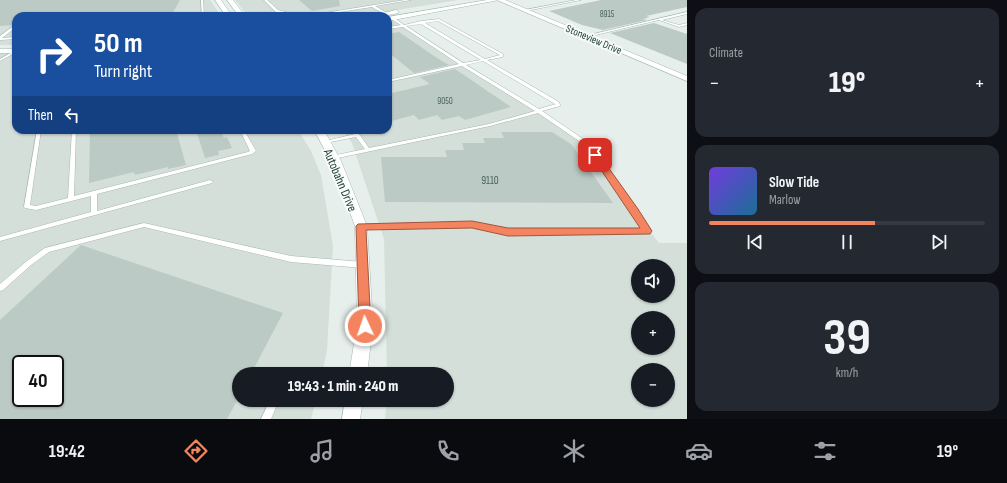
<!DOCTYPE html>
<html lang="en">
<head>
<meta charset="utf-8">
<style>
	body { margin:0; font-family:"Sofia Sans Condensed",sans-serif; background:#242831; color:#f1f3f6; height:100vh; display:flex; flex-direction:column; font-size:15px; white-space:nowrap }
	* { box-sizing:border-box; margin:0 }
	p { font-size:13px; color:#9ea1a6 }
	.icon { flex:none; width:22px; height:22px; fill:none; stroke:currentColor; stroke-width:2; stroke-linecap:round; stroke-linejoin:round }
	.map { position:relative; flex:1; overflow:hidden }
	.panel { display:flex; flex-direction:column; gap:8px; padding:8px; background:#0d0f14; width:320px }
	.panel>* { flex:none }
	.guide { position:absolute; left:12px; top:12px; width:380px; height:122px; border-radius:12px; box-shadow:0 1px 3px #0004; background:#1a4fa0; color:#fff; overflow:hidden }
	.controls { position:absolute; left:631px; top:259px; display:grid; gap:8px }
	.controls a { display:grid; place-items:center; width:44px; height:44px; border-radius:50%; background:#171b24; box-shadow:0 1px 3px #0004; font-size:20px }
	.speed { position:absolute; left:12px; top:355px; display:flex; gap:8px; font-size:20px; font-weight:700; text-align:center }
	.speed>* { display:grid; place-content:center; width:52px; height:52px; border-radius:50%; background:#171b24; box-shadow:0 1px 3px #0004; line-height:1 }
	.speed .limit { border:2px solid #111; border-radius:6px; background:#fff; color:#111 }
	.pin { position:absolute; display:grid; place-items:center; width:34px; height:34px; color:#fff; margin:-17px; border-radius:8px; box-shadow:0 2px 6px #0006 }
	.me { position:absolute; width:44px; margin:-22px; rotate:357deg; stroke-linejoin:round; filter:drop-shadow(0 0 3px #0008) }
	.turn { display:flex; align-items:center; gap:14px; height:84px; padding:0 16px; font-size:18px }
	.turn .icon { width:52px; height:52px; stroke-width:2.5 }
	.turn b { display:block; font-size:28px; line-height:34px }
	.then { display:flex; align-items:center; height:38px; padding:0 16px; background:#0003; gap:8px; font-size:15px }
	.big { font-size:30px; font-weight:800; line-height:1.1 }
	.panel .card { flex:1; display:flex; flex-direction:column; justify-content:center; gap:6px; min-width:0; padding:0 14px; border-radius:12px; background:#242831 }
	.panel .dial { align-items:center; gap:0 }
	.dial b { font-size:52px; line-height:1 }
	.song { display:flex; align-items:center; gap:12px }
	.cover { width:48px; height:48px; border-radius:6px; background:linear-gradient(135deg,hsl(260 70% 55%),hsl(200 70% 35%)) }
	.played { height:4px; border-radius:2px; background:linear-gradient(90deg,#f4845f 60%,#363941 60%) }
	.keys { display:flex; justify-content:space-around; direction:ltr }
	.heat { display:flex; justify-content:space-between; align-items:center; font-size:22px; direction:ltr }
	.trip { position:absolute; left:232px; top:367px; width:222px; height:40px; border-radius:20px; background:#171b24; box-shadow:0 1px 3px #0004; font-weight:800; line-height:40px; text-align:center }
	.tab-bar { display:flex; height:64px; justify-content:space-around; align-items:center; background:#090b0e; color:#9ea1a6 }
	.tab-bar .icon { width:28px; height:28px }
	.tab-bar .selected { color:#f4845f }
	.tab-bar b { font-size:18px; color:#f1f3f6 }
	main { display:flex; flex:1; min-height:0 }
	.map>svg:first-child { display:block }
	.built { fill:#d4dfda; fill-rule:evenodd }
	.building { fill:#bbcac4; fill-rule:evenodd }
	.lines { fill:none; stroke-linecap:round; stroke-linejoin:round }
	.lane-casing { stroke:#a8b8b2; stroke-width:1 }
	.street-casing { stroke:#a8b8b2; stroke-width:1 }
	.secondary-casing { stroke:#a4bbb3; stroke-width:1 }
	.lane { fill:#fff; fill-rule:evenodd }
	.street { fill:#fff; fill-rule:evenodd }
	.secondary { fill:#fff; fill-rule:evenodd }
	.route { fill:#f4845f; stroke:#9f563e }
	.labels { text-anchor:middle; stroke-width:4; stroke-linejoin:round; paint-order:stroke }
	.far-number-label { font-size:9px; fill:#4a645c }
	.far-street-label { font-size:11px; fill:#24423a; stroke:#f7fbf9 }
	.number-label { font-size:11px; fill:#4a645c }
	.street-label { font-size:13px; fill:#24423a; stroke:#f7fbf9 }
</style>
</head>
<body>
<main>
<div class="map">
<svg width="687" height="419" viewBox="0 0 687 419">
	<rect width="100%" height="100%" fill="#e6efeb"/>
	<!-- built -->
	<g class="built">
		<polygon points="0,0 210,0 221,16 16,16 16,45 0,45"/>
		<polygon points="235,0 458,0 361,16 248,16"/>
		<path d="M395 18 580 137 659 243H687V419H385L387 400H447V374H387L384 239 352 143 343 130H388V19ZM638 266H668V296H638ZM638 318H668V348H638ZM638 370H668V400H638Z"/>
		<path d="M0 52 16 53V130H298L311 151 321 175 333 246 327 350 322 374H239V400H316L311 419H0ZM21 364H55V398H21Z"/>
	</g>
	<!-- building -->
	<g class="building">
		<polygon points="0,0 180,0 171,16 16,16 16,24 12,25 0,26"/>
		<polygon points="299,0 339,0 340,6 312,11"/>
		<polygon points="601,0 687,0 687,7 646,16 650,17 643,19 647,20 603,30 582,25 549,11"/>
		<polygon points="654,23 687,34 687,64 610,33"/>
		<polygon points="399,32 437,58 449,65 414,73 388,52 388,34"/>
		<polygon points="455,69 511,107 465,120 459,116 442,120 437,115 419,120 414,115 388,122 388,94 430,84 420,77"/>
		<polygon points="90,130 176,130 186,165 168,169 168,167 135,175 134,172 89,183"/>
		<polygon points="196,130 220,130 224,138 227,137 232,148 218,151 219,155 205,158"/>
		<polygon points="501,132 552,132 571,144 613,203 385,202 381,157 447,157 445,150 464,150 462,143 485,143 483,138 504,138"/>
		<path d="M81 245 283 313 251 374H239V397L227 419H0V320ZM21 364H55V398H21Z"/>
	</g>
	<g class="lines">
		<!-- lane casing -->
		<g class="lane-casing">
			<g id="lane">
				<polygon points="201,0 203,0 204,16 202,16"/>
				<polygon points="264,0 267,0 278,10 301,16 296,16 276,12"/>
				<polygon points="405,0 411,0 375,6 387,13 386,15 372,7 313,16 306,16"/>
				<polygon points="576,0 581,0 526,11 525,10"/>
				<polygon points="687,12 687,14 662,20 679,25 687,23 687,25 679,27 659,20 587,37 585,36"/>
				<path d="M391 17H393L404 25 421 21 439 19 503 54V57L487 60 559 102 560 105V106L542 111 589 143 637 209 650 231 649 233 508 234 472 227 359 228 358 226 359 224H361L472 223 508 230 642 229 633 213 585 145 538 113 490 126 333 159 331 158 330 157 331 156 365 149 356 137 325 143 323 142 325 141 355 134 352 130H356L369 148 489 124 535 111 462 66 388 82V80L459 64 403 27 388 29V27L401 25 391 19ZM438 21 500 55 485 59 425 23ZM421 24 481 60 463 63 406 26ZM483 61 555 104H556L539 109 466 65Z"/>
				<polygon points="15,25 16,25 16,27 2,38 16,37 16,39 0,40 0,36"/>
				<polygon points="16,50 16,52 0,61 0,59"/>
				<polygon points="37,130 41,130 30,205 36,206 68,198 72,130 76,130 74,196 248,152 250,151 240,130 244,130 256,151 252,154 97,194 97,211 210,180 213,182 212,183 0,241 0,237 91,212 91,196 36,210 25,208 24,207"/>
				<polygon points="144,223 291,256 363,262 365,263 366,265 365,267 363,268 291,262 144,227 49,252 31,265 3,290 0,291 0,284 27,261 45,248"/>
				<polygon points="270,400 279,400 271,419 261,419"/>
			</g>
		</g>
		<!-- street casing -->
		<g class="street-casing">
			<polygon id="street" points="497,0 505,0 687,76 687,81"/>
		</g>
		<!-- secondary casing -->
		<g class="secondary-casing">
			<g id="secondary">
				<polygon points="215,0 221,0 232,16 226,16"/>
				<polygon points="227,0 233,0 245,16 239,16"/>
				<polygon points="487,0 499,0 388,21 388,17"/>
				<polygon points="396,10 398,11 398,13 384,16 372,16"/>
				<rect x="0" y="49" width="16" height="4"/>
				<polygon points="314,130 324,130 341,161 367,226 373,326 367,374 349,374 357,326 355,226 331,161"/>
				<polygon points="345,400 363,400 360,419 342,419"/>
			</g>
		</g>
		<!-- lane -->
		<use href="#lane" class="lane"/>
		<!-- street -->
		<use href="#street" class="street"/>
		<!-- secondary -->
		<use href="#secondary" class="secondary"/>
	</g>
	<!-- route -->
	<polygon class="route" points="592,153 598,153 638,209 652,231 650,234 508,236 472,228 366,230 371,326 370,330 365,332 361,330 359,326 356,226 358,224 472,221 508,228 640,228 591,155"/>
	<g class="labels">
		<!-- far-number labels -->
		<g class="far-number-label">
			<text x="607" y="17">8915</text>
			<text x="445" y="104">9050</text>
		</g>
		<!-- far-street labels -->
		<g class="far-street-label">
			<text transform="translate(594 39) rotate(23)" y="4">Stoneview Drive</text>
		</g>
		<!-- number labels -->
		<g class="number-label">
			<text x="490" y="184">9110</text>
		</g>
		<!-- street labels -->
		<g class="street-label">
			<text transform="translate(341 180) rotate(67)" y="5">Autobahn Drive</text>
		</g>
	</g>
</svg>
<div class="controls">
<a><svg class="icon" aria-label="sound" viewBox="0 0 24 24"><path d="M4 9h4l5-4v14l-5-4H4zM17 9q2 3 0 6"/></svg></a>
<a>+</a>
<a>−</a>
</div>
<div class="speed"><div class="limit">40</div></div>
<div class="pin" style="left:595px;top:155px;background:#d93025"><svg class="icon" aria-label="arrive" viewBox="0 0 24 24"><path d="M6 21V4h12l-3 4 3 4H6"/></svg></div>
<svg class="me" style="left:365px;top:326px" viewBox="-20 -20 40 40"><circle r="17" fill="#f4845f" stroke="#fff" stroke-width="3"/><path d="M0-11L8 9 0 5-8 9z" fill="#fff"/></svg>
<div class="trip">19:43 · 1 min · 240 m</div>
<div class="guide">
<div class="turn"><svg class="icon" aria-label="right" viewBox="0 0 24 24"><path d="M7 20v-9h11M14 6l5 5-5 5"/></svg><div><b>50 m</b>Turn right</div></div>
<div class="then">Then<svg class="icon" aria-label="left" viewBox="0 0 24 24"><path d="M17 20v-9H6M10 6l-5 5 5 5"/></svg></div>
</div>
</div>
<section class="panel">
<div class="card"><p>Climate</p>
<div class="heat"><a>−</a><b class="big">19°</b><a>+</a></div>
</div>
<div class="card">
<div class="song"><i class="cover"></i><div><b>Slow Tide</b><p>Marlow</p></div></div>
<div class="played"></div>
<div class="keys"><svg class="icon" aria-label="previous" viewBox="0 0 24 24"><path d="M18 5L8 12l10 7zM5 5v14"/></svg><svg class="icon" aria-label="pause" viewBox="0 0 24 24"><path d="M8 5v14M16 5v14"/></svg><svg class="icon" aria-label="next" viewBox="0 0 24 24"><path d="M6 5l10 7-10 7zM19 5v14"/></svg></div>
</div>
<div class="card dial"><b>39</b><p>km/h</p></div>
</section>
</main>
<nav class="tab-bar">
<b>19:42</b>
<svg class="icon selected" aria-label="directions" viewBox="0 0 24 24"><path d="M12 3l9 9-9 9-9-9zM9 14v-3h6M13 9l2 2-2 2"/></svg>
<svg class="icon" aria-label="music" viewBox="0 0 24 24"><path d="M9 18V5l10-2v13"/><circle cx="6" cy="18" r="3"/><circle cx="16" cy="16" r="3"/></svg>
<svg class="icon" aria-label="phone" viewBox="0 0 24 24"><path d="M5 4h4l2 5-3 2q2 4 5 5l2-3 5 2v4C11 20 4 13 5 4z"/></svg>
<svg class="icon" aria-label="climate" viewBox="0 0 24 24"><path d="M12 3v18M4 7l16 10M4 17L20 7"/></svg>
<svg class="icon" aria-label="car" viewBox="0 0 24 24"><path d="M5 17H2v-5l4-1 3-4h7l3 4 3 1v5h-3M9 17h6M6 11h13"/><circle cx="7" cy="17" r="2"/><circle cx="17" cy="17" r="2"/></svg>
<svg class="icon" aria-label="filters" viewBox="0 0 24 24"><path d="M4 7h16M4 17h16"/><circle cx="9" cy="7" r="2"/><circle cx="15" cy="17" r="2"/></svg>
<b>19°</b>
</nav>
</body>
</html>
